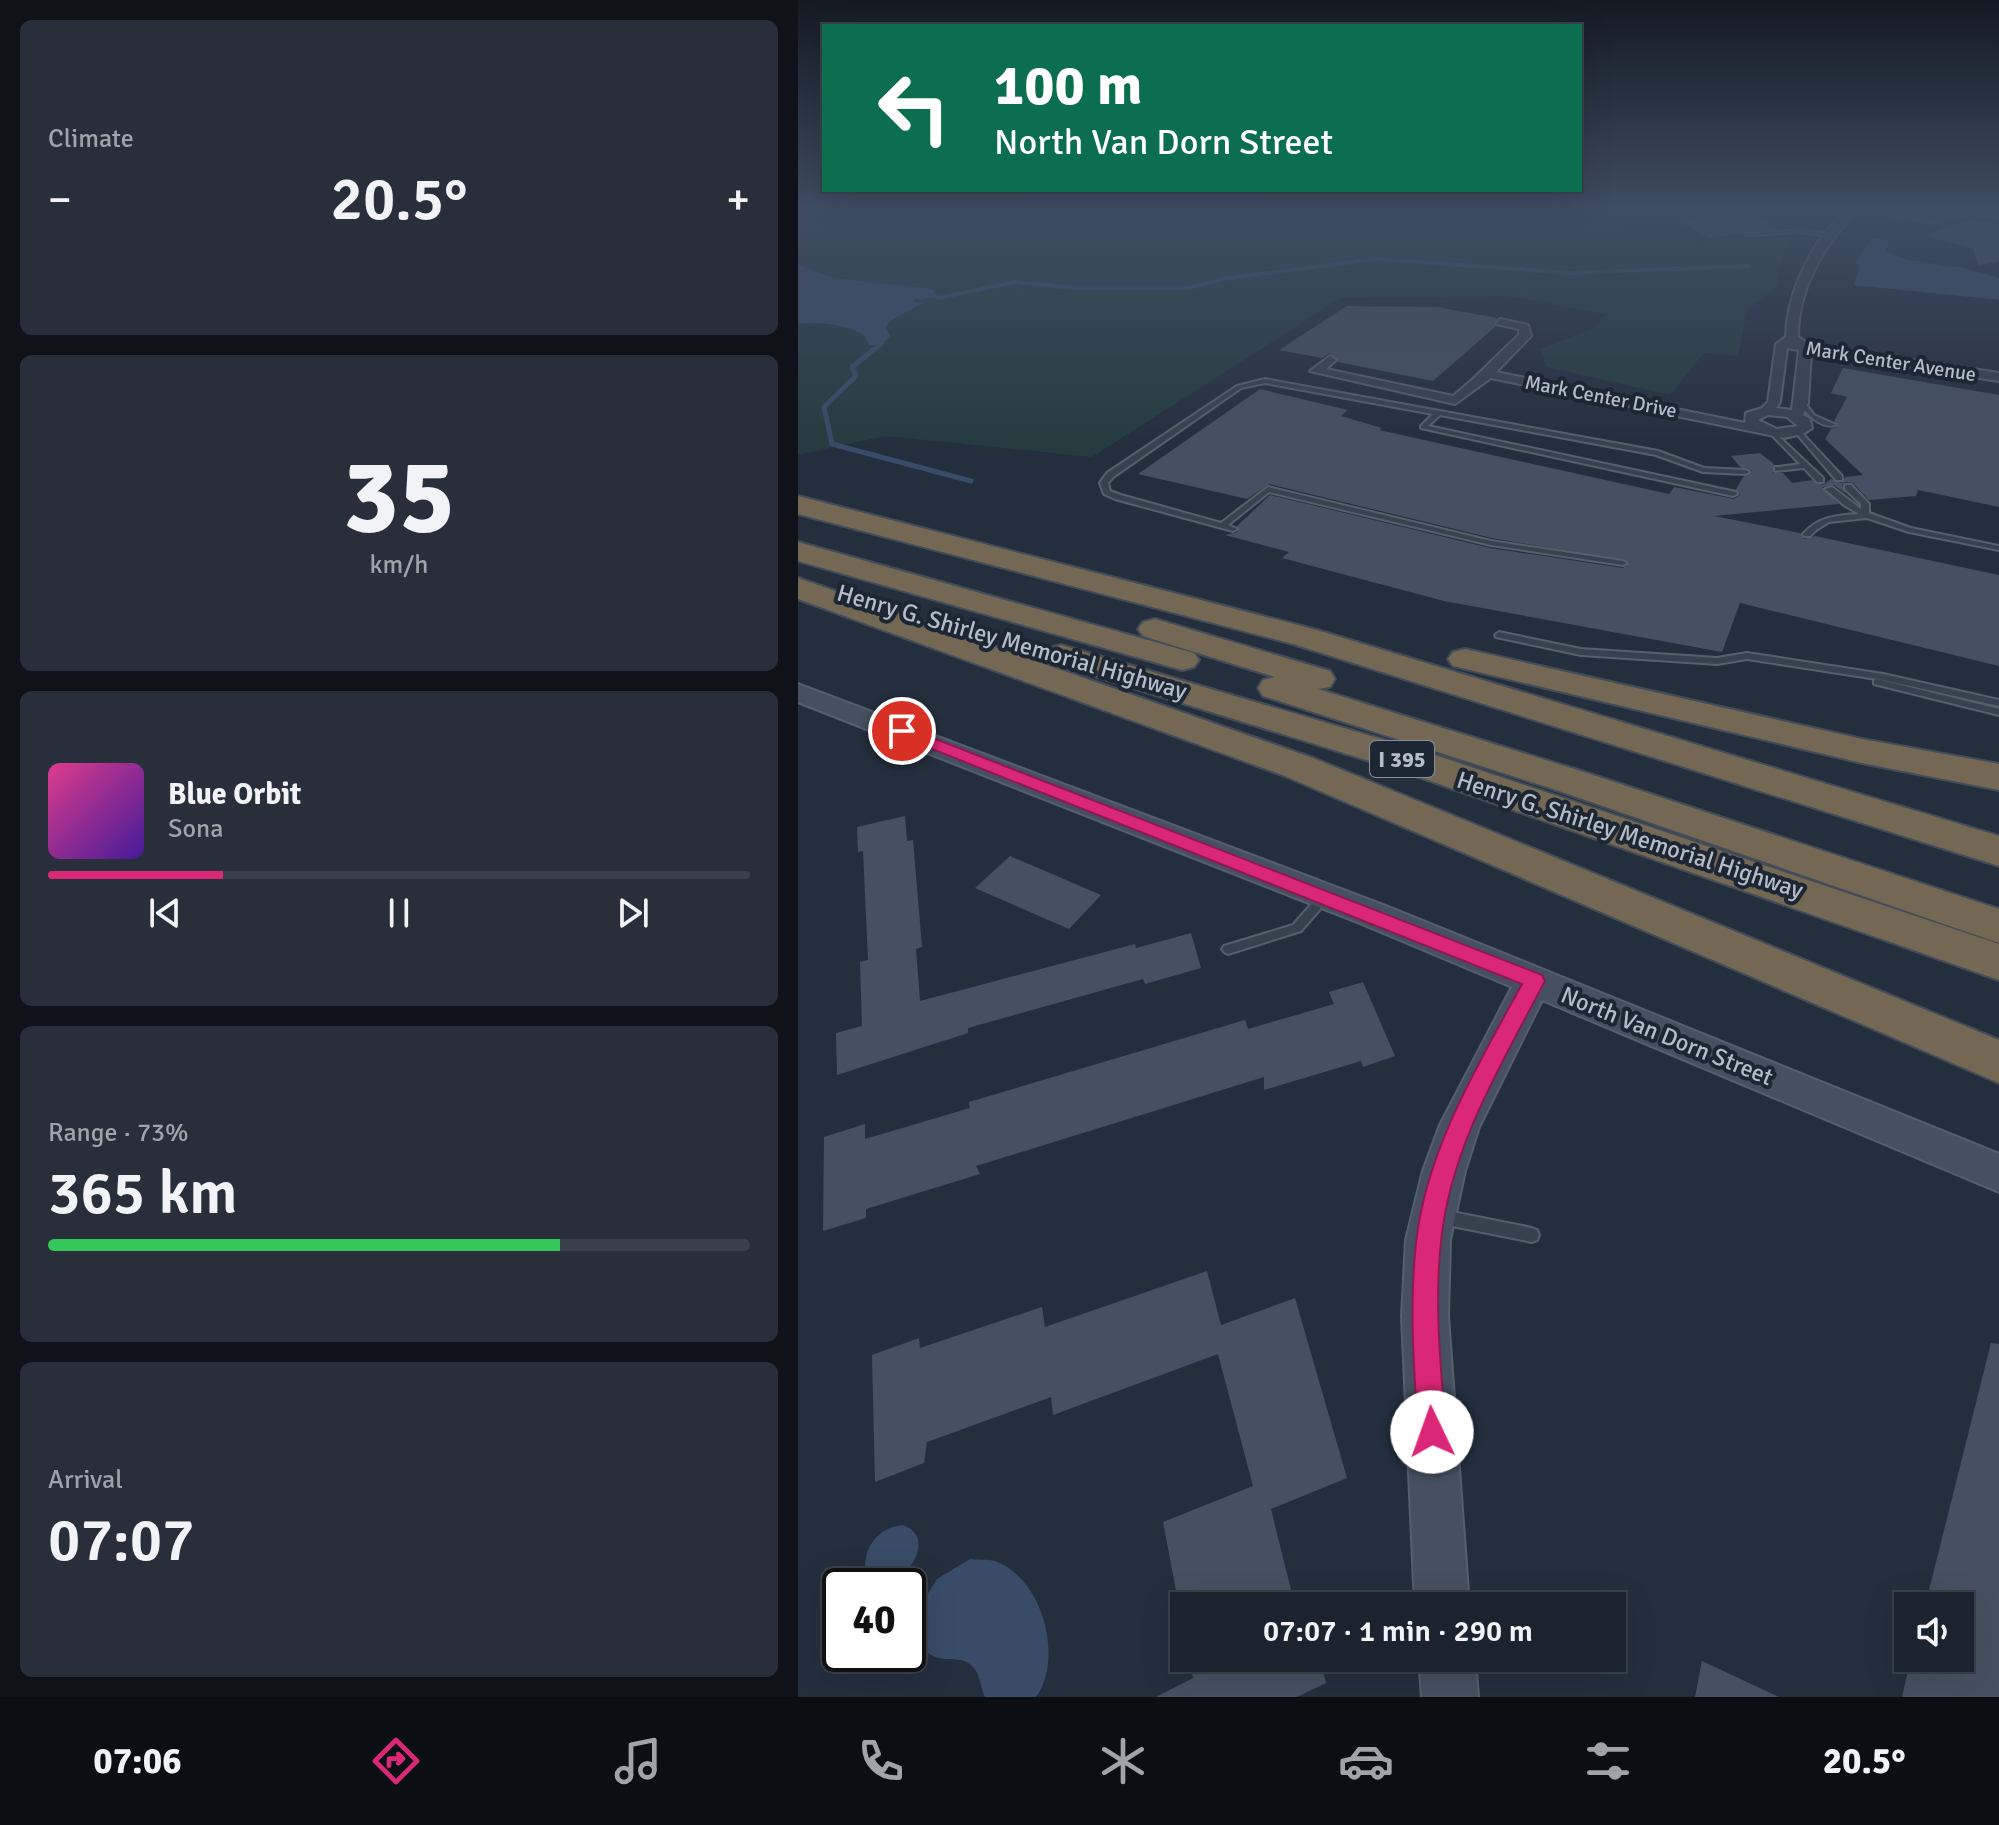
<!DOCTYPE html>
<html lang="en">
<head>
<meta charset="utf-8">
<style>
	body { margin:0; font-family:Signika,sans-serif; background:#282f3a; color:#f1f3f6; height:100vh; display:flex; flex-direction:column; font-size:30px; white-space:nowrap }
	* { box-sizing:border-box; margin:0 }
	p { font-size:26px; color:#a0a4aa }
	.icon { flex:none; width:44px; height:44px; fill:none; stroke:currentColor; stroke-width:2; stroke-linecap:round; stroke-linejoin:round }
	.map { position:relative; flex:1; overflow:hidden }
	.details { display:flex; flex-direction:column; gap:20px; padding:20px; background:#0f1319; width:798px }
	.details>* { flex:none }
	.hud { position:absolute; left:24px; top:24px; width:760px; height:168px; border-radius:0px; box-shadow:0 8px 32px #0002,0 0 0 2px #39404a; background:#0b6e4f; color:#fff; overflow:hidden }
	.tools { position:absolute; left:1096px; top:1592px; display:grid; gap:16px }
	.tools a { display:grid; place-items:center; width:80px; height:80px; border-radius:0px; background:#1b232e; box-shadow:0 8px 32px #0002,0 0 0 2px #39404a; font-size:40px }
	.speed { position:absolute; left:24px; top:1568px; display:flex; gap:16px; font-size:40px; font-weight:700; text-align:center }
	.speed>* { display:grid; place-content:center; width:104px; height:104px; border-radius:50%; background:#1b232e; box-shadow:0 8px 32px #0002,0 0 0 2px #39404a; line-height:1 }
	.speed .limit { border:4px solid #111; border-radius:12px; background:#fff; color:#111 }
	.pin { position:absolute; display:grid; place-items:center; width:68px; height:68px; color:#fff; margin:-34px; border:4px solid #fff; border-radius:50%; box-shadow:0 2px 8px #0007 }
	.me { position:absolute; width:88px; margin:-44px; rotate:357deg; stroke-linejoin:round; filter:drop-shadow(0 0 6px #0008) }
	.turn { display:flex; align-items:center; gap:28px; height:168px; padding:0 40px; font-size:36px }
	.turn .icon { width:104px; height:104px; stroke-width:2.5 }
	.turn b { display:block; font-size:56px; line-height:68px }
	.big { font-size:60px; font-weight:600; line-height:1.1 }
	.details .tile { flex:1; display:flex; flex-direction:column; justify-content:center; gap:12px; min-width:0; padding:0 28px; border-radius:12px; background:#282f3a }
	.details .dial { align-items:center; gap:0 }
	.dial b { font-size:104px; line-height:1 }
	.song { display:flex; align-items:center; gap:24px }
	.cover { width:96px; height:96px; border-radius:12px; background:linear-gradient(135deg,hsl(330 70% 55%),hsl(260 70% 35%)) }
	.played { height:8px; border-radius:4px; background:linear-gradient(90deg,#db2777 25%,#39404a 25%) }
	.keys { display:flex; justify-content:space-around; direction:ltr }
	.heat { display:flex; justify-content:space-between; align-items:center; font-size:44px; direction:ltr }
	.charge { height:12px; border-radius:6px; background:linear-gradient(90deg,#34c759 73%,#39404a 0) }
	.trip { position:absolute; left:372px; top:1592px; width:456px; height:80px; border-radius:0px; background:#1b232e; box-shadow:0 8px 32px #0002,0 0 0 2px #39404a; font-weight:600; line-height:80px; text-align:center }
	.tab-bar { display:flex; height:128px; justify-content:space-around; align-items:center; background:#0b0e12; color:#a0a4aa }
	.tab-bar .icon { width:56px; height:56px }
	.tab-bar .active { color:#db2777 }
	.tab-bar b { font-size:36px; color:#f1f3f6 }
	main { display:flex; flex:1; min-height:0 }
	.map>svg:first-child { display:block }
	.green { fill:#263c3f }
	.water { fill:#394c67 }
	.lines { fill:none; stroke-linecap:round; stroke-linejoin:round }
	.stream-far1 { stroke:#394c67; stroke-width:4 }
	.stream { stroke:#394c67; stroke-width:5 }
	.building { fill:#455162 }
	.lane-casing { stroke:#565f6c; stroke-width:4 }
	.street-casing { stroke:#565f6c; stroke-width:4 }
	.secondary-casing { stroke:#565f6c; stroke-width:4 }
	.highway-casing { stroke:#434c59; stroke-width:4 }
	.lane { fill:#38414e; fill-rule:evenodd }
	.street { fill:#38414e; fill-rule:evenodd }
	.secondary { fill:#465061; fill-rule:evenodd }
	.highway { fill:#746855; fill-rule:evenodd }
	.route { fill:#db2777; stroke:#8e194d; stroke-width:2 }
	.labels { text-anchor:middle; stroke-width:8; stroke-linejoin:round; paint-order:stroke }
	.far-street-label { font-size:20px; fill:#b4bcc9; stroke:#1d2633 }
	.shield { fill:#1d2633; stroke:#878f9c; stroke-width:2 }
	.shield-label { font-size:22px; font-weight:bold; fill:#b4bcc9 }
	.street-label { font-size:24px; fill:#b4bcc9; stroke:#1d2633 }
</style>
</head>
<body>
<main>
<section class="details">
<div class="tile"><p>Climate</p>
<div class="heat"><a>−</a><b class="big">20.5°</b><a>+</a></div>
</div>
<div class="tile dial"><b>35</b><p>km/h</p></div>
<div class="tile">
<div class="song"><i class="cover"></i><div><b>Blue Orbit</b><p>Sona</p></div></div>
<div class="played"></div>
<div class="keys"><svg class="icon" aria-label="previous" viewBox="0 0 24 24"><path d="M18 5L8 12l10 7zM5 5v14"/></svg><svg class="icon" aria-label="pause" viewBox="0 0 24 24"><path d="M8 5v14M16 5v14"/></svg><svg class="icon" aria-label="next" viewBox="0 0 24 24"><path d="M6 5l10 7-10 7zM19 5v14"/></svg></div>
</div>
<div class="tile"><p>Range · 73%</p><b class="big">365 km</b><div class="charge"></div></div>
<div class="tile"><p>Arrival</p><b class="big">07:07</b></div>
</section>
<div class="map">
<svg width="1201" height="1697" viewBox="0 0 1201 1697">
	<rect width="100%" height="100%" fill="#242f3e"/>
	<!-- green -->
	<polygon class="green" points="216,209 275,212 729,209 706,216 736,228 805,222 869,242 905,245 993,236 981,269 979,287 949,310 940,356 906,353 872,395 749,367 742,349 797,328 808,314 709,296 543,298 294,457 87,436 0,455 0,219 213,215"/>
	<!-- water -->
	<g class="water">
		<polygon points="1079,238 1091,241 1088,251 1110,260 1166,268 1201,278 1201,300 1056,285 1061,268 1058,262 1073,239"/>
		<path d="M0 265 37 278 135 289 140 298 117 299 115 302 125 303 92 321 88 328 93 337 81 345H71L65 334C43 324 24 322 0 324Z"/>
		<path d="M105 1525C141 1538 107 1589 76 1583L67 1570C66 1546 81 1527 105 1525Z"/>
		<path d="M172 1559C180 1560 190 1559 197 1561 245 1578 266 1659 238 1697H187C183 1689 182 1675 176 1668 166 1656 154 1661 141 1658 112 1650 114 1618 119 1595H129L139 1579Z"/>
	</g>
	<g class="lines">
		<!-- stream-far1 -->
		<polyline class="stream-far1" points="140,298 217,282 275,288 390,288 425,279 578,259 772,273 951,266"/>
		<!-- stream -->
		<polyline class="stream" points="84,343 54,367 58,376 26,407 34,444 173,481"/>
	</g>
	<!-- building -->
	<g class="building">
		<polygon points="950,212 982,229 912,238 879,220"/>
		<polygon points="1170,219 1201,224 1201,261 1180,266 1175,248 1127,236"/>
		<polygon points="549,306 639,307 699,318 697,327 635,381 540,362 532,353 524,358 481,350"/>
		<polygon points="1045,368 1201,395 1201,507 1120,490 1118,496 1071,500 1055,483 1047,482 1044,485 1047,493 1036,485 1024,487 1041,504 916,516 1002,533 1006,539 1017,536 1201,575 1201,666 942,603 924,652 646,601 484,558 491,552 427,535 440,532 439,526 472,495 692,548 825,568 832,562 694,538 471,484 449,499 340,474 462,389 550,410 543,416 584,428 581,430 871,494 876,487 936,499 942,495 938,489 945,477 954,471 942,467 933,456 962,453 976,464 975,473 985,473 994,483 1014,480 1025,485 1033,479 1044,483 1047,477 1065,475 1027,439 1033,429 1040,427 1036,421 1049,397 1033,393"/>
		<polygon points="107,816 109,841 115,840 124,947 118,949 122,1001 337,944 338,948 393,933 403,968 347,984 345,979 170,1028 170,1033 39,1075 38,1033 64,1026 62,962 70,960 65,851 60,852 59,827"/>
		<polygon points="212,856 303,895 271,929 177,888"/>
		<polygon points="565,982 597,1056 565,1067 563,1061 466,1090 466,1077 178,1166 182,1174 68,1209 68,1218 25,1231 26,1137 67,1124 67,1139 172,1108 171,1102 447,1020 450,1029 536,1004 531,992"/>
		<polygon points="409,1271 423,1325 497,1298 549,1478 473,1509 497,1606 381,1606 365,1522 455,1486 420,1354 255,1415 253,1397 129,1442 126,1463 77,1482 74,1355 121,1338 122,1348 244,1307 247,1327"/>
		<polygon points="1193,1343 1201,1344 1201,1697 1104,1697 1113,1658 1162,1658 1162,1606 1127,1606"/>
		<polygon points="391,1658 522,1658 528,1683 499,1697 358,1697 395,1678"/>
		<polygon points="904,1661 981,1697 897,1697"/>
	</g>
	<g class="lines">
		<!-- lane casing -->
		<g class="lane-casing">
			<g id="lane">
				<polygon points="1061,209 1069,209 1132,221 1173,212 1201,215 1201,217 1173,214 1132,223"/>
				<polygon points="1003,230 1034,235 1032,236 1003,232 950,235 948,234"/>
				<polygon points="467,379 860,451 906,468 947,470 951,472 947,474 905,472 858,455 642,415 630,426 938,492 939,494 935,496 623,428 623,426 635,414 467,383 443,388 315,477 310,483 312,491 323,495 423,523 470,487 693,541 825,561 829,563 825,565 693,545 471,492 430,525 439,529 435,531 317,499 306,494 302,483 309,473 439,386"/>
				<path d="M1002 402H1006L1016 415 1038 425C1023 429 1010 415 1001 403Z"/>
				<polygon points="975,431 1025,478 1025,482 1019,482 1006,468 977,471 977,467 980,467 1002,464 973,434 972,433"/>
				<polygon points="998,431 1002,431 1044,476 1044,480 1038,480 998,433"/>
				<path d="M1047 485H1053L1071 504V513L1113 528 1201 546V550L1111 532 1069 518 1031 522 1018 530 1012 536H1006L1005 534C1020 517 1039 515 1061 514L1046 505 1027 489 1034 487 1063 509V504L1047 489Z"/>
				<polygon points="701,632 783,649 919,658 949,653 1085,674 1201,700 1201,706 1085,680 949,659 919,664 783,655 698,637 697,635"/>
				<polygon points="1079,679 1201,709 1201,715 1076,684 1076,680"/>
				<polygon points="527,892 531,893 533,896 531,899 503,931 430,954 426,952 424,949 426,946 495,925 523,893"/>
				<polygon points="644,1210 734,1228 739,1230 741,1235 739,1240 734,1242 644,1224 639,1222 637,1217 639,1212"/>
			</g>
		</g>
		<!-- street casing -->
		<g class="street-casing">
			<path id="street" d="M1052 209H1062C1027 242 1000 287 1000 337L1010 344 1201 373V381L1013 352 1010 403 1005 415 1012 419 1014 428 1005 434 986 438 693 378 657 404 512 371 532 356 538 360 528 369 655 396C680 377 697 356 721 335V329L698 324 702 319 730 325 733 336 698 372 947 423 948 413 964 408 970 402 978 344 988 337C989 292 1015 235 1052 209ZM989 348 1001 350 994 410 978 408 982 402ZM970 415 989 417 1000 426 979 429 960 420Z"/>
		</g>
		<!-- secondary casing -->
		<g class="secondary-casing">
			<g id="secondary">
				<polygon points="0,684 588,906 1201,1154 1201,1192 744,1000 681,1127 667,1171 652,1240 650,1316 671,1606 617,1606 604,1316 608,1240 625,1171 642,1125 714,987 564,924 0,702"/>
				<polygon points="621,1658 677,1658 680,1697 624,1697"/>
			</g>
		</g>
		<!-- highway casing -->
		<g class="highway-casing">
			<g id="highway">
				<polygon points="0,496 519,630 1201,836 1201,866 495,644 0,514"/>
				<polygon points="0,542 396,653 401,660 396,667 384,670 0,561"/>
				<polygon points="0,578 515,758 1201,1040 1201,1083 487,776 0,599"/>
				<polygon points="357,619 532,671 537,679 532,687 520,689 786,772 1201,909 1201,943 758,790 465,696 460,688 465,680 477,677 345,636 340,629 345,622"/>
				<polygon points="263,645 631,753 1201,944 1201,980 604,771 251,662 246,655 251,648"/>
				<polygon points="667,649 1064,739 1201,764 1201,790 1064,763 655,666 650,659 655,652"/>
			</g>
		</g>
		<!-- lane -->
		<use href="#lane" class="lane"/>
		<!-- street -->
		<use href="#street" class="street"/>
		<!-- secondary -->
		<use href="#secondary" class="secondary"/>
		<!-- highway -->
		<use href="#highway" class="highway"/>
	</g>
	<!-- sky -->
	<linearGradient id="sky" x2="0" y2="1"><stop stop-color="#141a22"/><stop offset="0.47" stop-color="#3f4d63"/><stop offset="1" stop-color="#3f4d63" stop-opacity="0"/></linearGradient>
	<rect width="1201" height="446" fill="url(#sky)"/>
	<!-- route -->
	<path class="route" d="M104 726 744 975 747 981C704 1063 652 1148 643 1242 636 1305 643 1369 648 1432L643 1442 634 1446 624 1442 620 1432C616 1369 611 1306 618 1243 628 1150 680 1065 724 984L99 735V728Z"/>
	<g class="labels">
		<!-- far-street labels -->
		<g class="far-street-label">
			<text transform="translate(1093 361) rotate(9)" y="7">Mark Center Avenue</text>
			<text transform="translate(803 396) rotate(11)" y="7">Mark Center Drive</text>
		</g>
		<!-- shield labels -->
		<rect class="shield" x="572" y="741" width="64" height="36" rx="6"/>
		<g class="shield-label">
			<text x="604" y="767">I 395</text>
		</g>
		<!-- street labels -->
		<g class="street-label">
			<text transform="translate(214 642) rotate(16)" y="8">Henry G. Shirley Memorial Highway</text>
			<text transform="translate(832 835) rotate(18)" y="8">Henry G. Shirley Memorial Highway</text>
			<text transform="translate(869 1036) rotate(22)" y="8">North Van Dorn Street</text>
		</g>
	</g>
</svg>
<div class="tools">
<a><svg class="icon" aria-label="sound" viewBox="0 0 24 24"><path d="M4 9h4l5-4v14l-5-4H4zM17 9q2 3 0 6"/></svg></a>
</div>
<div class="speed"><div class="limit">40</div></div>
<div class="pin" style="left:104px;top:731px;background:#d93025"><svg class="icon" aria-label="arrive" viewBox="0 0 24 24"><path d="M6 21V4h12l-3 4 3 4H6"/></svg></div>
<svg class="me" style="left:634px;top:1432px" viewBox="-20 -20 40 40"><circle r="19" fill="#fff"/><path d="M0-13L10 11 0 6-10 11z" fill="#db2777"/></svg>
<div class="trip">07:07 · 1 min · 290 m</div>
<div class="hud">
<div class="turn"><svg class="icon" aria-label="left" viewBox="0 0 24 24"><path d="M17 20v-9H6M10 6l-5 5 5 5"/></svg><div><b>100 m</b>North Van Dorn Street</div></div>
</div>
</div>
</main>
<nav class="tab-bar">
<b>07:06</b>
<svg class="icon active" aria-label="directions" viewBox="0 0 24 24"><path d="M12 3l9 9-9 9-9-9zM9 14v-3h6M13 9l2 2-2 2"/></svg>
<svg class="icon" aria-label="music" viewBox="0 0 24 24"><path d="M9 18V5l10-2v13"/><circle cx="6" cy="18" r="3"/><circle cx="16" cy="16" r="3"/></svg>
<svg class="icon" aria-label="phone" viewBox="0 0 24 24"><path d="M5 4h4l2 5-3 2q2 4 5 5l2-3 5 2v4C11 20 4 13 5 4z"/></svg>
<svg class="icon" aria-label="climate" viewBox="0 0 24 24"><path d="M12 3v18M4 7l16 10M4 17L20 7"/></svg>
<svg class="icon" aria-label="car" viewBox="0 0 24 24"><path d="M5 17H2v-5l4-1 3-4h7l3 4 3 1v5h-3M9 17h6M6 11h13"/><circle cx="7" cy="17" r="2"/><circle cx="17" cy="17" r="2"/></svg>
<svg class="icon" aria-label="filters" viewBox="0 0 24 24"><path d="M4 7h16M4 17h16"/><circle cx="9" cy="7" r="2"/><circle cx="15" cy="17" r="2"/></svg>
<b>20.5°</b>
</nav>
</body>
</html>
